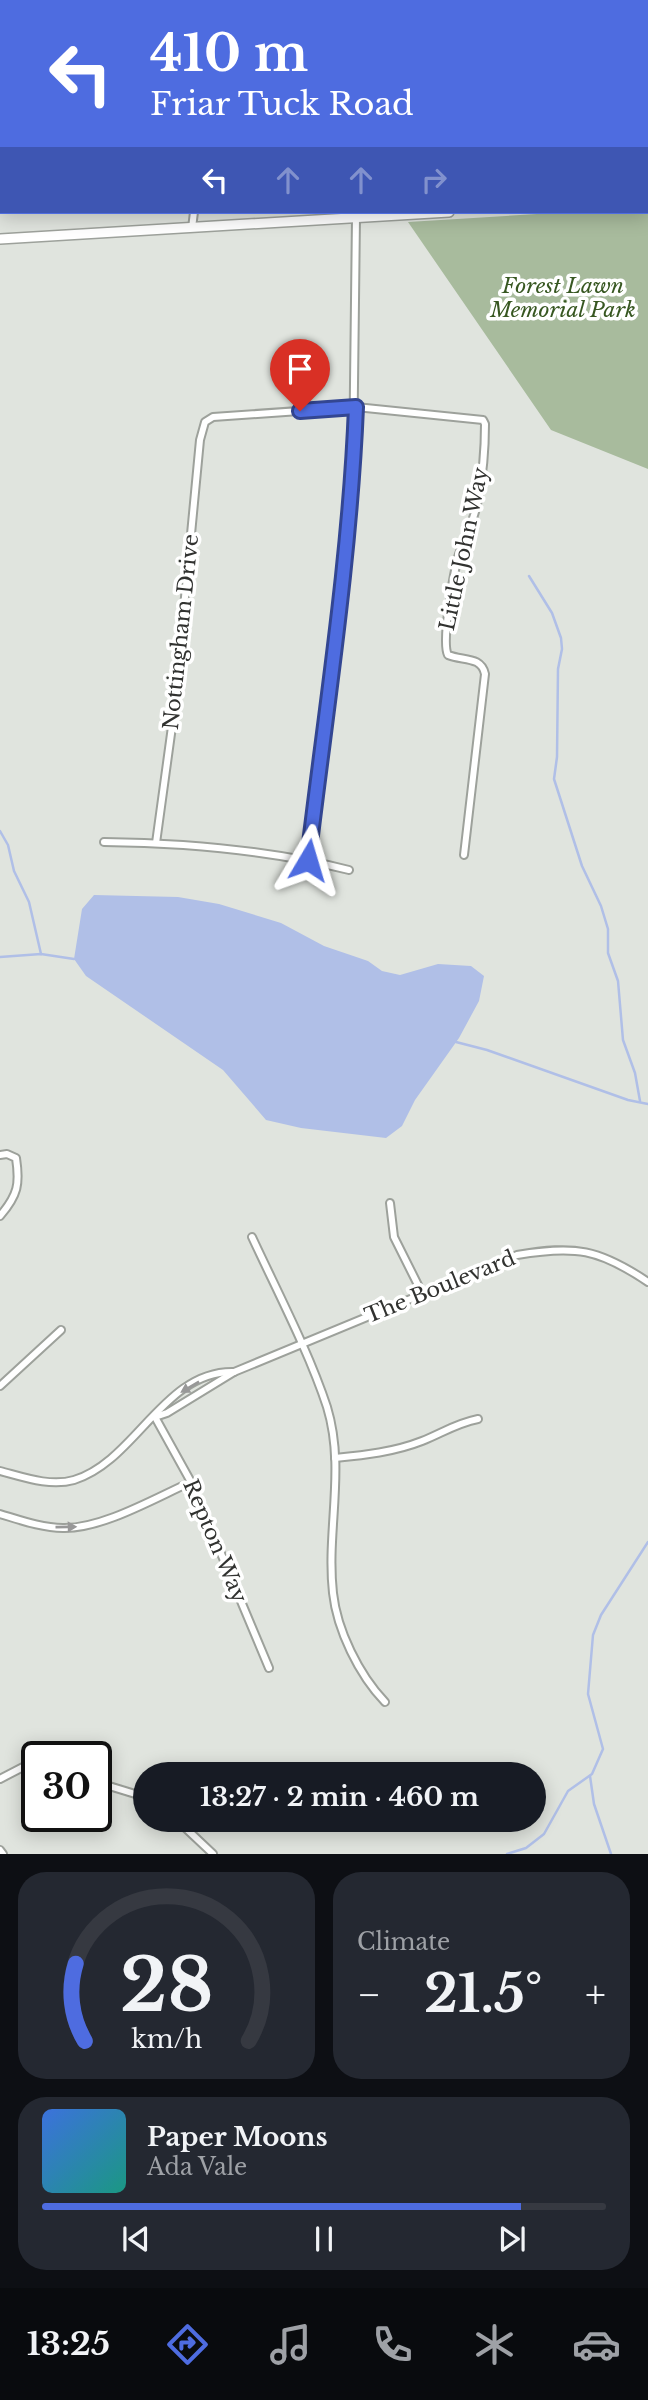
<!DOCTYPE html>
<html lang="en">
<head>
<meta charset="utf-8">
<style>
	body { margin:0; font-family:"Libre Baskerville",serif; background:#242831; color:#f1f3f6; height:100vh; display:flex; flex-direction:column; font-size:26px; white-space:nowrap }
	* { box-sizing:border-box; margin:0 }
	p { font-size:23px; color:#9ea1a6 }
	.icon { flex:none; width:38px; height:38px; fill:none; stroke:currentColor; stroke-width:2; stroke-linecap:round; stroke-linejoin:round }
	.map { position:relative; height:1854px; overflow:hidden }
	.side { display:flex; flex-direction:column; gap:18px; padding:18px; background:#0d0f14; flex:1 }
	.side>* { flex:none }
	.top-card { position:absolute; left:0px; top:0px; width:649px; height:214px; box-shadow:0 4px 18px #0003; background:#4e6ce0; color:#fff; overflow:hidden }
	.speed { position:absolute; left:21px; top:1741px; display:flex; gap:14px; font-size:35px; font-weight:700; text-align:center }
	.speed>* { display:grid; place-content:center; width:91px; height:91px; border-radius:50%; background:#171b24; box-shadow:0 4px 18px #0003; line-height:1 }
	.speed .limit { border:4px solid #111; border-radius:10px; background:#fff; color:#111 }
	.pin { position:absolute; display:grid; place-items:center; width:60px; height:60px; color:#fff; margin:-72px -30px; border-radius:50% 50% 50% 0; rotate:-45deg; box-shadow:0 0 7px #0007 }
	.pin .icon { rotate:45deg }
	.me { position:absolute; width:77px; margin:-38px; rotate:7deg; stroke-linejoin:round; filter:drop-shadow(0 0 5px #0008) }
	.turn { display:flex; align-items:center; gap:24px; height:147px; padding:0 35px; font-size:32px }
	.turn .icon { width:91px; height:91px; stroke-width:2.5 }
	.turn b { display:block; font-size:49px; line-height:60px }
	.lanes { display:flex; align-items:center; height:66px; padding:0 35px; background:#0003; justify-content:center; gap:35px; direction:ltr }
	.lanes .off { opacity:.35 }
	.big { font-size:52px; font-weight:700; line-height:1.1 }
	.side .card { flex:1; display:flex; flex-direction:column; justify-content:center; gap:10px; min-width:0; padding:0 24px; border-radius:28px; background:#242831 }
	.side .dial { align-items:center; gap:0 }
	.dial svg { height:182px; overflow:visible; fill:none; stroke:#363941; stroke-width:7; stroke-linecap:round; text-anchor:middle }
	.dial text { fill:#f1f3f6; stroke:none }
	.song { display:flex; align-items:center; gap:21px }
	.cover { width:84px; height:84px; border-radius:10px; background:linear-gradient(135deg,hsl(220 70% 55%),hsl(170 70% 35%)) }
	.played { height:7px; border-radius:4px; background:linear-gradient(90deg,#4e6ce0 85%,#363941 85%) }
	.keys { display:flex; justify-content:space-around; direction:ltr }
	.heat { display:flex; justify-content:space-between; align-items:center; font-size:38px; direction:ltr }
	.side .tiles { flex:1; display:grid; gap:18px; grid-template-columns:1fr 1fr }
	.card:last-child { grid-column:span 2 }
	.trip { position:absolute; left:133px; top:1762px; width:413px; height:70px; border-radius:35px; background:#171b24; box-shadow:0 4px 18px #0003; font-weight:700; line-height:70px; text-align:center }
	.menu { display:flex; height:112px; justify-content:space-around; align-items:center; background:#090b0e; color:#9ea1a6 }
	.menu .icon { width:49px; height:49px }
	.menu .on { color:#4e6ce0 }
	.menu b { font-size:32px; color:#f1f3f6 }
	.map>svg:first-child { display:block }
	.green { fill:#a8bb9d }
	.water { fill:#b0bfe7 }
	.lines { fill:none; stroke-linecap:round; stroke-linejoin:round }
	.stream { stroke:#b0bfe7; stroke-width:2.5 }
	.street-casing { stroke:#9da19b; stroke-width:10 }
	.secondary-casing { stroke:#9da19b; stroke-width:12 }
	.street { stroke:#fff; stroke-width:6 }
	.secondary { stroke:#fff; stroke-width:9 }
	.oneway { fill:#989898 }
	.route-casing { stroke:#334692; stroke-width:18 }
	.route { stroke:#4e6ce0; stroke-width:12 }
	.labels { text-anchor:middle; stroke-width:7; stroke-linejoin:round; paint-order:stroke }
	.park-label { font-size:21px; font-style:italic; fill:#375721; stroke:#fff }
	.street-label { font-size:21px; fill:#313230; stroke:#fff }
</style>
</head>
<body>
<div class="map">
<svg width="648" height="1854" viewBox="0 0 648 1854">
	<rect width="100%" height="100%" fill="#e0e4de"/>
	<!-- green -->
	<polygon class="green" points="648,208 648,469 551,430 408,222 569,212 648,212"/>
	<!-- water -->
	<polygon class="water" points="94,895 178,897 219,904 281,923 324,946 368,961 382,971 400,975 438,964 471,966 484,976 479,1001 459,1038 415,1100 402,1126 386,1138 301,1128 266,1120 223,1070 86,976 74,959 82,909"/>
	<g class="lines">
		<!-- stream -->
		<g class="stream">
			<polyline points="529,576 552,613 561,638 562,649 558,669 557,757 554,779 582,866 601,906 608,929 608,953 618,981 623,1040 635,1073 640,1101"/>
			<polyline points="0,831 8,845 14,871 29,902 41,954"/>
			<polyline points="0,957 41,954 74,959"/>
			<polyline points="456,1042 487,1050 628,1100 648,1104"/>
			<polyline points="590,1776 594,1804 611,1854"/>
			<polyline points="507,1854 526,1848 544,1834 568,1791 592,1774 603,1749 588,1694 593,1635 601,1615 648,1542"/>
		</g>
		<!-- street casing -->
		<g class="street-casing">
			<g id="street">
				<polyline points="218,2 218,0"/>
				<polyline points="428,2 428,0"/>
				<polyline points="192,228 194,212"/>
				<path d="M104 842C185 843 270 850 349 870"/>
				<path d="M156 843 174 712 200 440 205 422 213 417 356 407 483 420 485 424C485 448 483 474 478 499 475 519 466 535 459 554 454 571 441 642 448 655 463 661 481 656 485 674L464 855"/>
				<polyline points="308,860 341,596 353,467 356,217"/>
				<path d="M0 1155 7 1154 16 1158C20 1184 18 1195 0 1216"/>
				<polyline points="390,1203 394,1237 422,1293"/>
				<path d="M252 1237C277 1291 309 1352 327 1407 346 1469 326 1531 333 1593 337 1630 359 1675 385 1702"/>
				<polyline points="0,1386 61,1330"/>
				<path d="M155 1417 167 1413 234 1372 517 1255C575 1245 599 1249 648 1282"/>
				<polyline points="155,1417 191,1482 269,1668"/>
				<path d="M335 1458C365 1455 394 1452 422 1441 442 1433 457 1423 478 1419"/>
				<path d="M0 1471C23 1477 50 1487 74 1480 136 1461 164 1370 234 1372"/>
				<path d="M0 1514C20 1520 42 1528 63 1528 102 1529 155 1498 191 1482"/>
				<polyline points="0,1779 25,1766 37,1766"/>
				<polyline points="96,1782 145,1797"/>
				<polyline points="177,1820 213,1854"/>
				<polyline points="0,1850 3,1854"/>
			</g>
		</g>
		<!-- secondary casing -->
		<g class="secondary-casing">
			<polyline id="secondary" points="0,239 449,212"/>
		</g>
		<!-- street -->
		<use href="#street" class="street"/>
		<!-- secondary -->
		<use href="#secondary" class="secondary"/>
	</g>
	<!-- one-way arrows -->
	<defs><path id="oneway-solid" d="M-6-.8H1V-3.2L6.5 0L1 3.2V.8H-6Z" transform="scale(1.75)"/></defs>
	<g class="oneway">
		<use href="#oneway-solid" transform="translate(190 1387) rotate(150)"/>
		<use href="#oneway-solid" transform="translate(66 1527) rotate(-1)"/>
	</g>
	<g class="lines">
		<!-- route casing -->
		<g class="route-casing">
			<path id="route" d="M300 411 356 407C350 558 326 709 308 860"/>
		</g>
		<!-- route -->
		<use href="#route" class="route"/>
	</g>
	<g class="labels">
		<!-- park labels -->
		<g class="park-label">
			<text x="563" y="293">Forest Lawn<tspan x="563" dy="24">Memorial Park</tspan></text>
		</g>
		<!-- street labels -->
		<g class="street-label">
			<text transform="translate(464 549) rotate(-78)" y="7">Little John Way</text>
			<text transform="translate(181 632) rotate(-84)" y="7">Nottingham Drive</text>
			<text transform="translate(440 1287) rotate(-22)" y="7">The Boulevard</text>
			<text transform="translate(215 1541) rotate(67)" y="7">Repton Way</text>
		</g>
	</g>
</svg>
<div class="speed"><div class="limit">30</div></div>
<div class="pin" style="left:300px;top:411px;background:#d93025"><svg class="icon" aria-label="arrive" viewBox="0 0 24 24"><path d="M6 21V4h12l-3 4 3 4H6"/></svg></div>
<svg class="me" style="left:308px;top:860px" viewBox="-20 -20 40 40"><path d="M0-17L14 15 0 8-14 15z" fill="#4e6ce0" stroke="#fff" stroke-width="4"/></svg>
<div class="trip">13:27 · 2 min · 460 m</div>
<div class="top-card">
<div class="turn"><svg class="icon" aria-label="left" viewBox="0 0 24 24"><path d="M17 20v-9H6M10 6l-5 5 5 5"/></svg><div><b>410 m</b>Friar Tuck Road</div></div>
<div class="lanes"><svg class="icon" aria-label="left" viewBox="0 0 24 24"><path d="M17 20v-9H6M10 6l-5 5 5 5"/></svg><svg class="icon off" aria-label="ahead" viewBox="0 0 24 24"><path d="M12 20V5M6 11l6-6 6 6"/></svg><svg class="icon off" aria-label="ahead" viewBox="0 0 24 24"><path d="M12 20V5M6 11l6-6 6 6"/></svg><svg class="icon off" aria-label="right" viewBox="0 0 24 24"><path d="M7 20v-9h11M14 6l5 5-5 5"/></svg></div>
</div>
</div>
<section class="side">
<div class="tiles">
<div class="card dial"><svg viewBox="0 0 100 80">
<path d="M14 69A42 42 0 1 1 86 69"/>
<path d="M14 69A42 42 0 0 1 10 35" stroke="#4e6ce0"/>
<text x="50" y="56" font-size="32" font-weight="700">28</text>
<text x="50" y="72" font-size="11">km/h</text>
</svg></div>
<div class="card"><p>Climate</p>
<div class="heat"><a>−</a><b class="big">21.5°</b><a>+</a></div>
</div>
<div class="card">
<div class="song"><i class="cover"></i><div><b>Paper Moons</b><p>Ada Vale</p></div></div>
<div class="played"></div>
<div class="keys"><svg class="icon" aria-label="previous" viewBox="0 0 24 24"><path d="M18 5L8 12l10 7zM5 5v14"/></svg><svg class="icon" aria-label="pause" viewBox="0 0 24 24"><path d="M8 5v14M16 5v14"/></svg><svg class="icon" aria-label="next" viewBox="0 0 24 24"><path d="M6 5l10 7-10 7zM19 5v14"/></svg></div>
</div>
</div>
</section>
<nav class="menu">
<b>13:25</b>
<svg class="icon on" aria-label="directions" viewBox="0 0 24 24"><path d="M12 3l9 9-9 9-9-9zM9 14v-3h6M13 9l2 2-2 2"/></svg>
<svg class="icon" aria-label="music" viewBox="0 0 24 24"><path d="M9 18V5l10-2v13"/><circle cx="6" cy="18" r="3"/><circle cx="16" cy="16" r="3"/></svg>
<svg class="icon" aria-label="phone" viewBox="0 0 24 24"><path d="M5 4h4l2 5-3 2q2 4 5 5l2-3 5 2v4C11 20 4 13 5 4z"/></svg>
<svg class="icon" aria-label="climate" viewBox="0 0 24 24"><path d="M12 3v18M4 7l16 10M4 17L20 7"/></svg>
<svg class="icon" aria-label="car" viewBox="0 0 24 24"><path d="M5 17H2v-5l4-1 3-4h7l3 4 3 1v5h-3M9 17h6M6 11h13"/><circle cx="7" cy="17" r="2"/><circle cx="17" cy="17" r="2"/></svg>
</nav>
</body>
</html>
